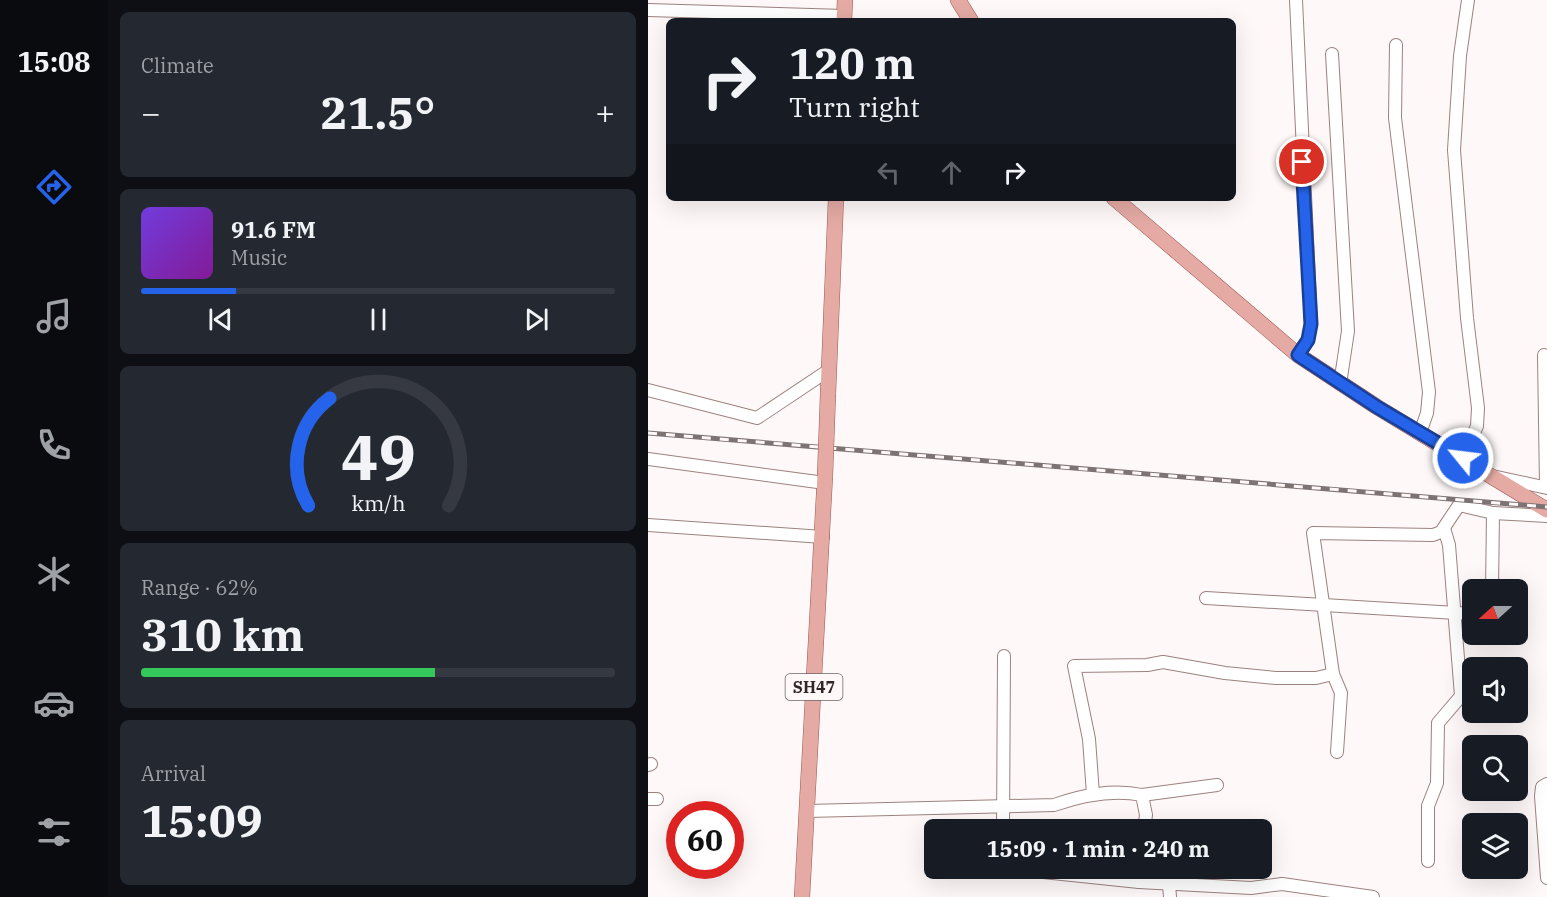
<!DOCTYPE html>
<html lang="en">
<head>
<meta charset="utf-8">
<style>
	body { margin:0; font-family:"IBM Plex Serif",serif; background:#242831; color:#f1f3f6; height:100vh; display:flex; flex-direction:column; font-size:22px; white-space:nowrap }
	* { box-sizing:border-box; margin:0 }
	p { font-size:20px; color:#9ea1a6 }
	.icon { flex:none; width:33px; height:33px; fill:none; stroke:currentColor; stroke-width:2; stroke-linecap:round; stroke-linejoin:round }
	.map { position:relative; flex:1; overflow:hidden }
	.side { display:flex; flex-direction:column; gap:12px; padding:12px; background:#0d0f14; width:540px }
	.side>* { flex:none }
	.hud { position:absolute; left:18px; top:18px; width:570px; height:183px; border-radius:9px; box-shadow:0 6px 24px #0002; background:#171b24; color:#f1f3f6; overflow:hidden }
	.needle { width:39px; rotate:249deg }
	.fabs { position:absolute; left:814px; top:579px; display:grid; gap:12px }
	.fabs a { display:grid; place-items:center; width:66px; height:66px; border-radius:9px; background:#171b24; box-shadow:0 6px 24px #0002; font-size:30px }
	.speed { position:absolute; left:18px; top:801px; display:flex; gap:12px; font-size:30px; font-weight:700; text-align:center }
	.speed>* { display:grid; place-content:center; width:78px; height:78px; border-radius:50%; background:#171b24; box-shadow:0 6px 24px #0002; line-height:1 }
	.speed .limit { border:9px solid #d22; background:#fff; color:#111 }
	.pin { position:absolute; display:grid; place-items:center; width:51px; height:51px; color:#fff; margin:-26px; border:3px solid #fff; border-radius:50%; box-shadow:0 2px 6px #0007 }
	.me { position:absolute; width:66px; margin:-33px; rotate:299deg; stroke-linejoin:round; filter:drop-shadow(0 0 4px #0008) }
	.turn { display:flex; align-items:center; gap:21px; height:126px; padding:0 24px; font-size:27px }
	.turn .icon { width:78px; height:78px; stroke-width:2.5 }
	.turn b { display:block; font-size:42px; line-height:51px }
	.lanes { display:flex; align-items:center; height:57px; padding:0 24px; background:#0003; justify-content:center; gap:30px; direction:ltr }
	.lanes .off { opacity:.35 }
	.big { font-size:45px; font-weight:700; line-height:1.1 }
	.side .widget { flex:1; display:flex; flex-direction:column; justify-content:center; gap:9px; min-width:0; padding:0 21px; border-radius:9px; background:#242831 }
	.side .dial { align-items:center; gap:0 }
	.dial svg { height:156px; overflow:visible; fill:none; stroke:#363941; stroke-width:7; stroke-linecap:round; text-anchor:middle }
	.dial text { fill:#f1f3f6; stroke:none }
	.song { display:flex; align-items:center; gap:18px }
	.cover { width:72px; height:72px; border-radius:9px; background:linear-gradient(135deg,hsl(260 70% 55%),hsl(290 70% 35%)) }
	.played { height:6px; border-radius:3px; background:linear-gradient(90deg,#2563eb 20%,#363941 20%) }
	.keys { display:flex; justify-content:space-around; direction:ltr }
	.heat { display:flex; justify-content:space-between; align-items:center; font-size:33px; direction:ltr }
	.charge { height:9px; border-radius:4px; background:linear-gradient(90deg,#34c759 62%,#363941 0) }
	.trip { position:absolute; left:276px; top:819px; width:348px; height:60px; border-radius:9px; background:#171b24; box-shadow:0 6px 24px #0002; font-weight:700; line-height:60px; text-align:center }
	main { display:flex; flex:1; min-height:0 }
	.tabs { display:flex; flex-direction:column; width:108px; justify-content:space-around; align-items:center; background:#090b0e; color:#9ea1a6 }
	.tabs .icon { width:42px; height:42px }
	.tabs .current { color:#2563eb }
	.tabs b { font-size:27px; color:#f1f3f6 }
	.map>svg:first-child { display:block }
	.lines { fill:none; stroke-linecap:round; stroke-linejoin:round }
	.minor-casing { stroke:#9c827f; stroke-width:14 }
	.major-casing { stroke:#9b5750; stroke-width:16 }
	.minor { stroke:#fff; stroke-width:12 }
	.major { stroke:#e5aaa4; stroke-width:15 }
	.rail-casing { stroke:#7c7372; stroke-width:5 }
	.rail { stroke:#fef8f8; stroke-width:3; stroke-dasharray:9; stroke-linecap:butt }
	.major-bridge-casing { stroke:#9b5750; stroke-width:16; stroke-linecap:butt }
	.major-bridge { stroke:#e5aaa4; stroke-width:15 }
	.route-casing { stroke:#184099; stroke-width:15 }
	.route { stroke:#2563eb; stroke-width:10 }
	.labels { text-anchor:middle; stroke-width:6; stroke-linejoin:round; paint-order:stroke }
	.shield { fill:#fef8f8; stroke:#6f6665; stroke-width:1.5 }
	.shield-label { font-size:16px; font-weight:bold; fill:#322726 }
</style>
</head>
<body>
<main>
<nav class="tabs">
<b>15:08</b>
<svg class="icon current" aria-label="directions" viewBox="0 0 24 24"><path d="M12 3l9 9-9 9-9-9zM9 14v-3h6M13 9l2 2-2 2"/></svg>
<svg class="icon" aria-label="music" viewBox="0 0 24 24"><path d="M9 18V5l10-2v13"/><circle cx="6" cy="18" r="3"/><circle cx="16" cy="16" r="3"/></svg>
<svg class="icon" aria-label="phone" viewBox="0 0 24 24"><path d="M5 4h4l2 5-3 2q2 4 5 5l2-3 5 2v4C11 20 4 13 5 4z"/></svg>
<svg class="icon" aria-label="climate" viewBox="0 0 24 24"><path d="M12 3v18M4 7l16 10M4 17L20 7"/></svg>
<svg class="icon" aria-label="car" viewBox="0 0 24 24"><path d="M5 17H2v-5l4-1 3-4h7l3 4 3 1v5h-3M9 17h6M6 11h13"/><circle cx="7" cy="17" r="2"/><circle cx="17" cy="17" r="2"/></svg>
<svg class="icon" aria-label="filters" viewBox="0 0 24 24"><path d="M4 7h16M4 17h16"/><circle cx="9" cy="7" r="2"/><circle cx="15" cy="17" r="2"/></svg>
</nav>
<section class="side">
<div class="widget"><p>Climate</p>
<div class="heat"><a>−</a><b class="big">21.5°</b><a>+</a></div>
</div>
<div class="widget">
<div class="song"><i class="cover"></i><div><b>91.6 FM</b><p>Music</p></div></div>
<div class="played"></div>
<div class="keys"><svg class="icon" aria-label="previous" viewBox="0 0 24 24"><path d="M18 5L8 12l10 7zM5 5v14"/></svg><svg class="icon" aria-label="pause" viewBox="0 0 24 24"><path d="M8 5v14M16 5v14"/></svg><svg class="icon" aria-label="next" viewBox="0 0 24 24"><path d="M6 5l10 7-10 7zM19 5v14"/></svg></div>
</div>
<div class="widget dial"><svg viewBox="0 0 100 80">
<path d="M14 69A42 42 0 1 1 86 69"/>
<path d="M14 69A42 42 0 0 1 25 14" stroke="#2563eb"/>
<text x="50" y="56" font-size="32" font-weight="700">49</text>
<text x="50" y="72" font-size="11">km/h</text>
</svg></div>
<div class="widget"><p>Range · 62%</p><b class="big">310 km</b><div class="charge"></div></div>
<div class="widget"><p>Arrival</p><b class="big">15:09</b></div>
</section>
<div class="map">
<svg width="899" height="897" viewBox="0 0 899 897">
	<rect width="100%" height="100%" fill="#fef8f8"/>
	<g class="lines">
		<!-- minor casing -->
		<g class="minor-casing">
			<g id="minor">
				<polyline points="648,0 663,324 660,340 650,355"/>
				<polyline points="0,10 196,16"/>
				<polyline points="748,45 747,118 781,392 779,413 772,433"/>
				<polyline points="684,54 700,331 692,384"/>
				<polyline points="896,355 898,487"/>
				<polyline points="0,390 109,418 181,370"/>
				<polyline points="815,458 829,426 830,408 819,318 806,150 812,56 820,0"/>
				<polyline points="0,459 177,483"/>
				<polyline points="849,477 899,488"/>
				<polyline points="0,525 175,537"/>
				<polyline points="844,590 845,513"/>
				<polyline points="558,598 825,614"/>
				<polyline points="689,752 693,693 685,674 665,533 785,535 793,532 811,505 845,513 899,516"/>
				<polyline points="0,765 3,764"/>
				<polyline points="899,784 894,787 893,796 899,878"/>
				<polyline points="445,794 441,739 426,666 499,665 515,662 577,673 628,678 668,678 685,674"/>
				<polyline points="494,795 569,785"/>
				<polyline points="0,799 9,799"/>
				<path d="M159 811 406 805C435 795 464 789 494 795L498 815 496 830"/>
				<polyline points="355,830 356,656"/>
				<polyline points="780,861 780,806 789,783 790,723 813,696 801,545 796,528"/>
				<polyline points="357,868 491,882"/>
				<polyline points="491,868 491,882 603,888 634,884 725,897"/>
				<polyline points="521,884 522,897"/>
			</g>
		</g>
		<!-- major casing -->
		<g class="major-casing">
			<g id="major">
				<polyline points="310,0 323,21"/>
				<polyline points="196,21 197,0"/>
				<polyline points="466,198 650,355 729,407 899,510"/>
				<polyline points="180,394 188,198"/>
				<polyline points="154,897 177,476"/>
			</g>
		</g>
		<!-- minor -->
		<use href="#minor" class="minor"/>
		<!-- major -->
		<use href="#major" class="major"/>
		<!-- rail casing -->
		<g class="rail-casing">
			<polyline id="rail" points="0,433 899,507"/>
		</g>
		<!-- rail -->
		<use href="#rail" class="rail"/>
		<!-- major-bridge casing -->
		<g class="major-bridge-casing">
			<polyline id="major-bridge" points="177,476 180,394"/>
		</g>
		<!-- major-bridge -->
		<use href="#major-bridge" class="major-bridge"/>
	</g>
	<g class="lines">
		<!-- route casing -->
		<g class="route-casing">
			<polyline id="route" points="654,162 663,324 660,340 650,355 729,407 815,458"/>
		</g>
		<!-- route -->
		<use href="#route" class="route"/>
	</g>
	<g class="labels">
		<!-- shield labels -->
		<rect class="shield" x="137.5" y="674" width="57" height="26" rx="4.5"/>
		<g class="shield-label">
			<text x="166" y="693">SH47</text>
		</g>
	</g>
</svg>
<div class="fabs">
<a><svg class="needle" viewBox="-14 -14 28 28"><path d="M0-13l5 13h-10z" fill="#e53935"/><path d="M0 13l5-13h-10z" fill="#9ea1a6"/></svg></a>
<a><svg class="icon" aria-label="sound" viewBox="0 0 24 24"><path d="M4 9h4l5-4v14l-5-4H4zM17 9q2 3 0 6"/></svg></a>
<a><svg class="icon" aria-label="search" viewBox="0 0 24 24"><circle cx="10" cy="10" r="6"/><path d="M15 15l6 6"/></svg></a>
<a><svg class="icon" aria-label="layers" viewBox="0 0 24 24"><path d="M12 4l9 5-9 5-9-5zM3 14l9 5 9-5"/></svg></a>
</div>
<div class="speed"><div class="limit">60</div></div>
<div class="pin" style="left:654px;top:162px;background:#d93025"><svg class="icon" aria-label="arrive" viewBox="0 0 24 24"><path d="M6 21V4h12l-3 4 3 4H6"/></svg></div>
<svg class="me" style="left:815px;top:458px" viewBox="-20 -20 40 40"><circle r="17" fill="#2563eb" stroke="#fff" stroke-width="3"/><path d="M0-11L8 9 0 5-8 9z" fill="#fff"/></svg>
<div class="trip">15:09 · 1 min · 240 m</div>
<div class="hud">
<div class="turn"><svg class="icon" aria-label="right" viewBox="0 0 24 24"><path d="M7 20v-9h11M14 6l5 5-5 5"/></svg><div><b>120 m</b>Turn right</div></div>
<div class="lanes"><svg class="icon off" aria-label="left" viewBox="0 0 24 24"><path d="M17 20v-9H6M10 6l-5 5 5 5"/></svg><svg class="icon off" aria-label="ahead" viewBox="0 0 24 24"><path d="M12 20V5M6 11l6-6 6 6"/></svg><svg class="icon" aria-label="right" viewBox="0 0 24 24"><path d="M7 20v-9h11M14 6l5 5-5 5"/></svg></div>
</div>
</div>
</main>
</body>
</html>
